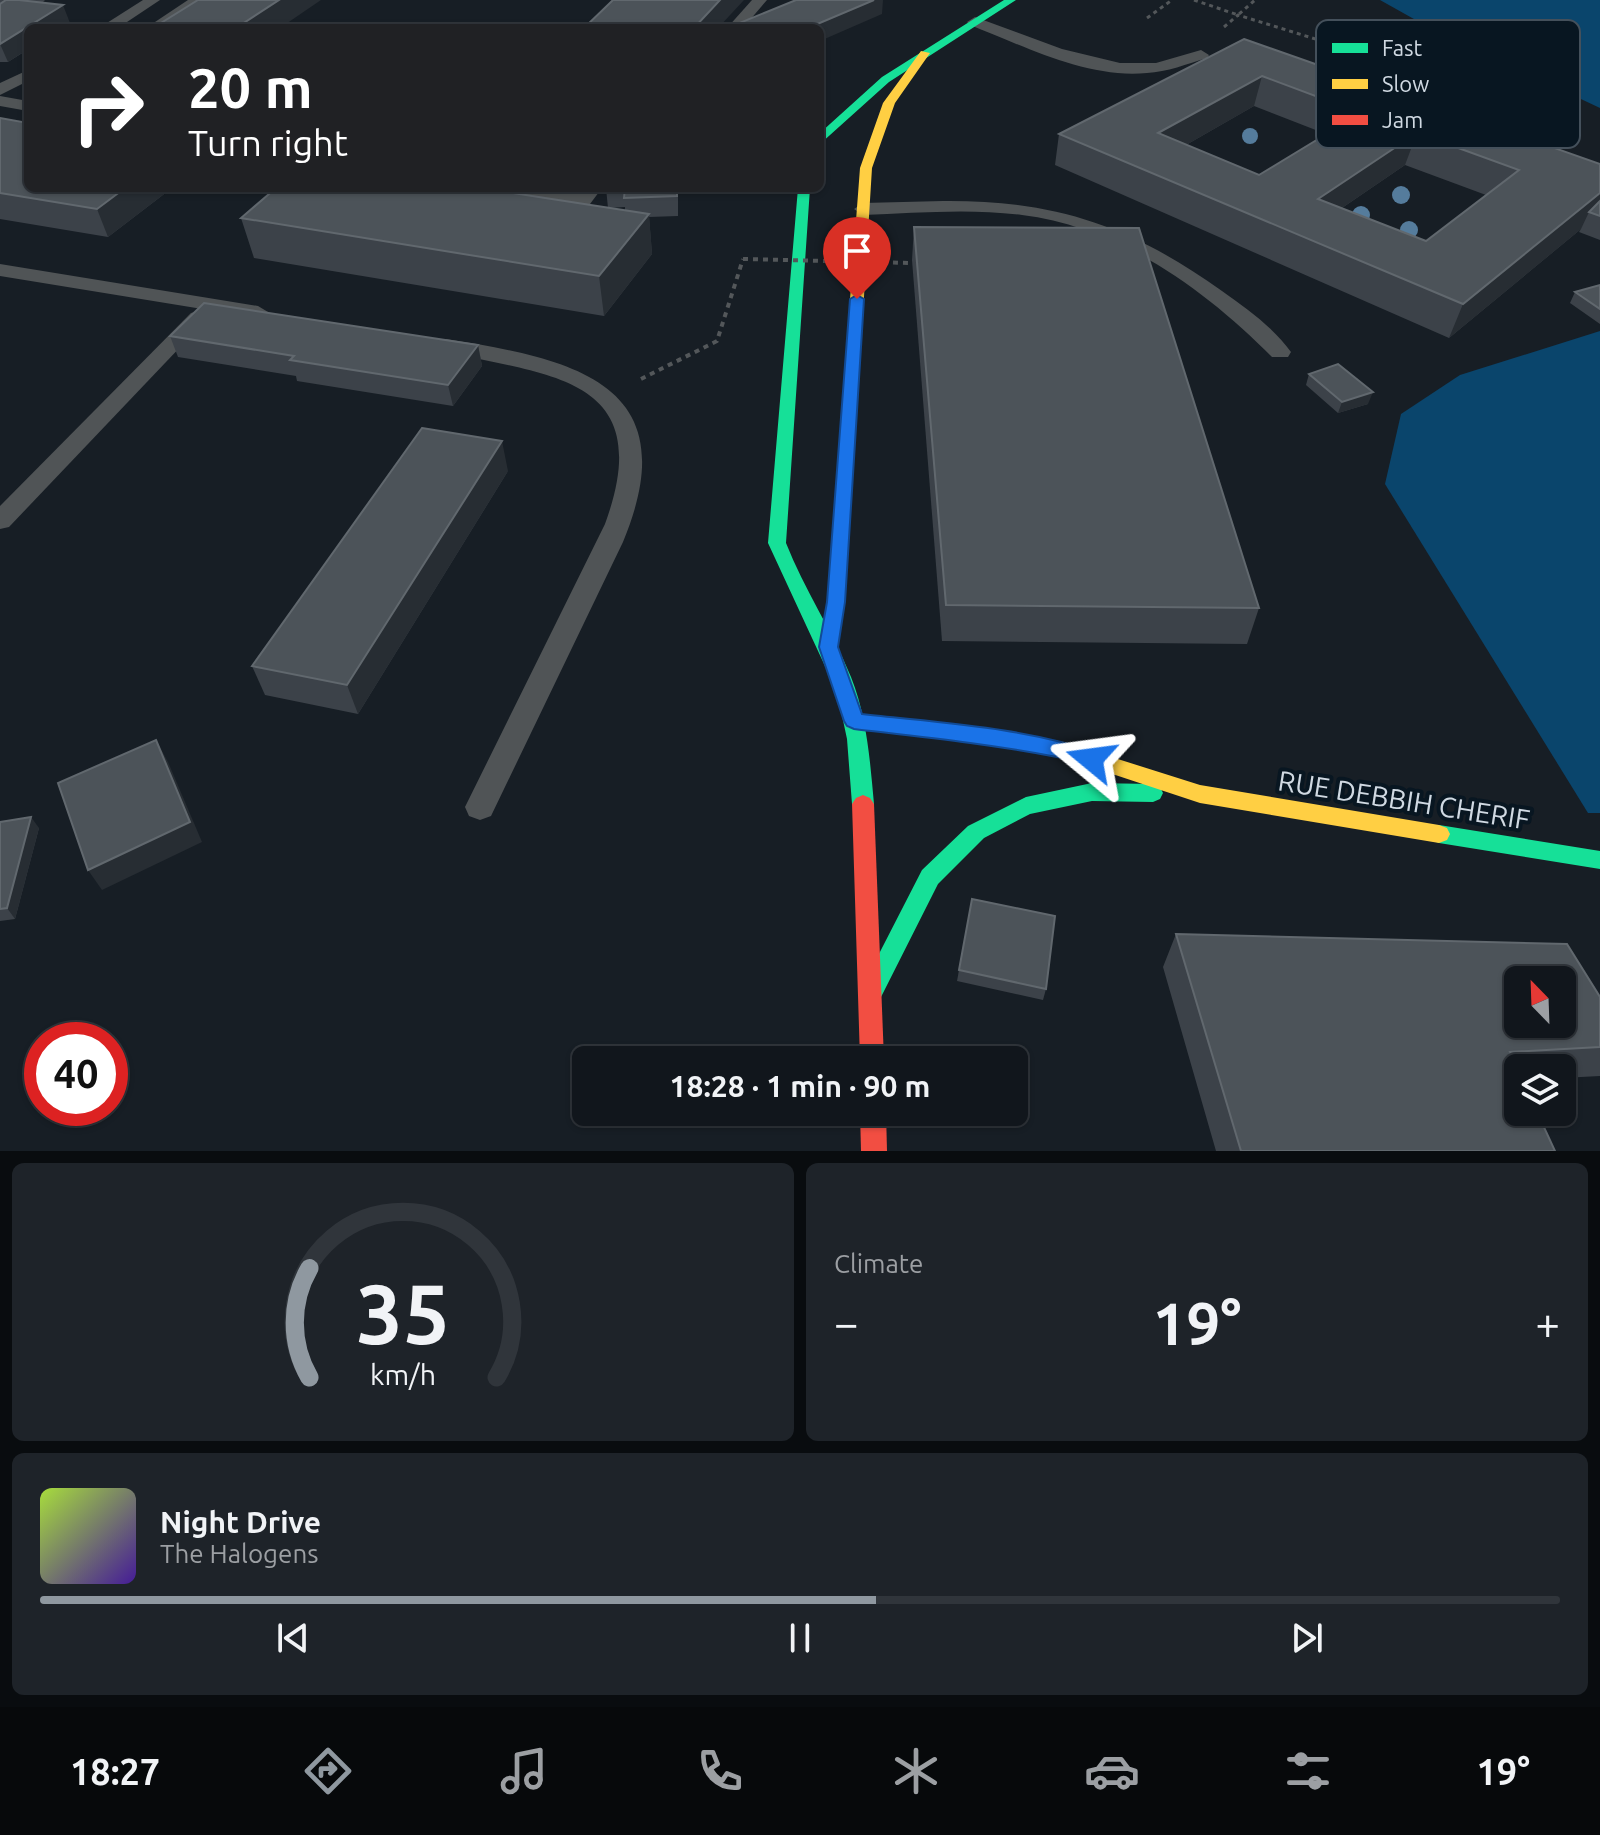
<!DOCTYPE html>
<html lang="en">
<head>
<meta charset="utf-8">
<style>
	body { margin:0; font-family:Ubuntu,sans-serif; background:#1e2329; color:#f1f3f6; height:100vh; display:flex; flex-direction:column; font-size:30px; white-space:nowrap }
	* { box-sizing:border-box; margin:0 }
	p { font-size:26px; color:#9c9fa3 }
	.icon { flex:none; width:44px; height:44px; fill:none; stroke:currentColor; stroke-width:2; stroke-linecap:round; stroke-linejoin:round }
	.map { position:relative; height:1151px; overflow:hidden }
	.side { display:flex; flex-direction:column; gap:12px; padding:12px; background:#090c0f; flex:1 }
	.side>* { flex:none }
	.banner { position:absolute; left:24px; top:24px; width:800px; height:168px; border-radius:12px; box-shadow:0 2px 6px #0004,0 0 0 2px #30353b; background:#202124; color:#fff; overflow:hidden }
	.needle { width:52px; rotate:337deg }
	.controls { position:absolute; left:1504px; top:966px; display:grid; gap:16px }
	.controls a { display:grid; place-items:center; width:72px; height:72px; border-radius:12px; background:#11161c; box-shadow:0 2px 6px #0004,0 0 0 2px #30353b; font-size:40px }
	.speed { position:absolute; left:24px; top:1022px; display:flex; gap:16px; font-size:40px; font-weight:700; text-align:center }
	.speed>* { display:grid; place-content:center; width:104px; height:104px; border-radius:50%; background:#11161c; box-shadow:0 2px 6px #0004,0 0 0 2px #30353b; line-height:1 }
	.speed .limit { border:12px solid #d22; background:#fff; color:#111 }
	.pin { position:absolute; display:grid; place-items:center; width:68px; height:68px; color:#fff; margin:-82px -34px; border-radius:50% 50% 50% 0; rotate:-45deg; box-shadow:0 0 8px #0007 }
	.pin .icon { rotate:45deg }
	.me { position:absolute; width:88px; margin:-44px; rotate:286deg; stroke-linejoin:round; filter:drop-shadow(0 0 6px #0008) }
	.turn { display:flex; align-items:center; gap:28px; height:168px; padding:0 32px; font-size:36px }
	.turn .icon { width:104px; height:104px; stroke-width:2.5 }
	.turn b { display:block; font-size:56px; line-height:68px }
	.big { font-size:60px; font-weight:700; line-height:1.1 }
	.side .widget { flex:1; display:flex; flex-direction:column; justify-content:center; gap:12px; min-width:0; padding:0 28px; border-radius:12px; background:#1e2329 }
	.side .dial { align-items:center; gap:0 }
	.dial svg { height:208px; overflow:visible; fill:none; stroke:#30353b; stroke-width:7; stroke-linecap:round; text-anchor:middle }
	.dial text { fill:#f1f3f6; stroke:none }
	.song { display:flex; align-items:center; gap:24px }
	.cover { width:96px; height:96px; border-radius:12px; background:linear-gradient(135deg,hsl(80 70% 55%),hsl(260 70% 35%)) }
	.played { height:8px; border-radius:4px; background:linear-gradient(90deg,#8f98a0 55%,#30353b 55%) }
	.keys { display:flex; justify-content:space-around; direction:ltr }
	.heat { display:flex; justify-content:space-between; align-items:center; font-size:44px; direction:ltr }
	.side .tiles { flex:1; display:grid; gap:12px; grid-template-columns:1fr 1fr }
	.widget:last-child { grid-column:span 2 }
	.trip { position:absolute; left:572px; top:1046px; width:456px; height:80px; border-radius:12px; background:#11161c; box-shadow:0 2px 6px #0004,0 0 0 2px #30353b; font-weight:700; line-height:80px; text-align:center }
	.dock { display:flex; height:128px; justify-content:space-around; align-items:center; background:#07090b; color:#9c9fa3 }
	.dock .icon { width:56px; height:56px }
	.dock .on { color:#8f98a0 }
	.dock b { font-size:36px; color:#f1f3f6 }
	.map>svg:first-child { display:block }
	.forest { fill:#0a456c }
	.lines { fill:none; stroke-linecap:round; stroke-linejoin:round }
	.path-far1 { stroke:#53575a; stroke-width:3; stroke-dasharray:4 4; stroke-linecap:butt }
	.path { stroke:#53575a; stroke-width:4; stroke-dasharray:5 5; stroke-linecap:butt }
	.lane { fill:#505456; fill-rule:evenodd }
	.fast { fill:#16e098; fill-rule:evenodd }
	.slow { fill:#ffcf43; fill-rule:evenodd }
	.jam { fill:#f24e42; fill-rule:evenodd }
	.path-bridge { stroke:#53575a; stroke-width:4; stroke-dasharray:5 5; stroke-linecap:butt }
	.tree { fill:#557c9c }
	.wall { fill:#3c4249; fill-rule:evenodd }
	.shaded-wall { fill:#272d33 }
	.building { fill:#4c5359; stroke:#61686e; stroke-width:2; fill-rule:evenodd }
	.route { fill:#1a73e8; stroke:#114b97; stroke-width:2 }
	.labels { text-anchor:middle; stroke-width:8; stroke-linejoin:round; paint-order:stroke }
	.street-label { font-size:28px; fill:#d0d9e2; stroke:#081621 }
	.key { fill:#081621; stroke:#44505b; stroke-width:2 }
	.key-label { font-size:22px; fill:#d0d9e2 }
</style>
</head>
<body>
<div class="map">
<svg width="1600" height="1151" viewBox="0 0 1600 1151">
	<rect width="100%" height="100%" fill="#171e25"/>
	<!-- forest -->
	<g class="forest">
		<polygon points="1380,0 1600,0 1600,108 1430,28"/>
		<polygon points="1600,331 1600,813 1588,813 1385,484 1401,414 1460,375"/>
	</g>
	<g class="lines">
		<!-- path-far1 -->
		<g class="path-far1">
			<polyline points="1194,0 1238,15 1255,0"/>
			<polyline points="1147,18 1172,0"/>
			<polyline points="1224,27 1238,15 1338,46"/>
		</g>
		<!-- path -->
		<polyline class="path" points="641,379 717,341 743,259"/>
		<!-- lane -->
		<g class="lane">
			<polygon points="143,0 160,0 118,28 99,28"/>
			<polygon points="188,0 205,0 164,28 146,28"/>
			<polygon points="752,0 767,0 743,28 727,28"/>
			<path d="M975 17 1062 49 1120 63H1156L1201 50 1209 55 1207 58C1187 64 1167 72 1147 73 1087 79 1024 46 970 25L967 22Z"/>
			<polygon points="28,70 28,81 0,95 0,83"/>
			<polygon points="0,96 28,101 28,111 0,106"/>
			<polygon points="503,188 545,188 578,194 583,188 602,188 590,204 583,206 512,194"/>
			<path d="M943 201C1055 200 1131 226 1222 291 1246 308 1274 328 1291 352L1288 357H1272C1206 290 1117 226 1022 215 969 208 915 213 863 215L854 209 863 203Z"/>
			<polygon points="0,264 258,306 268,312 258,318 0,276"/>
			<polygon points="198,311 208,317 205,321 9,527 0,529 0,506 191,313"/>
			<path d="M446 339C573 359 689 383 623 542L491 816 480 820 469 816 465 807 605 524C660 373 544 376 438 350L435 345Z"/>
		</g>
		<!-- fast -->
		<g class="fast">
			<polygon points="1004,0 1016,0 889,82 820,144 820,133 882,77"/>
			<path d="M798 188H810L786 543C804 589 832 630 851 677 867 717 870 761 874 804L870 810 863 813 856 810 852 804 847 739 837 692 768 543Z"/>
			<polygon points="1092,783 1153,784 1160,787 1163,793 1160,799 1153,802 1092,801 1030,814 984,838 938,884 879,1001 871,1004 863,1001 859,993 863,985 922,870 968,826 1026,797"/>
			<polygon points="1439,825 1600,851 1600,869 1439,843 1431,840 1428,834 1431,828"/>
		</g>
		<!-- slow -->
		<g class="slow">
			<polygon points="921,51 930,53 895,103 872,168 845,602 838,647 836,652 822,652 820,647 827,602 860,168 883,103"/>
			<polygon points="854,713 993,729 1064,742 1200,785 1439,825 1447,828 1450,834 1447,840 1439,843 1200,803 1064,758 993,745 854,729 847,727 844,721 847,715"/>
		</g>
		<!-- jam -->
		<g class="jam">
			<polygon points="863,795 870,798 874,804 884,1060 860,1060 852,804 856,798"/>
			<polygon points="860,1112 886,1112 887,1151 861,1151"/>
		</g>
		<!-- path-bridge -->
		<polyline class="path-bridge" points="743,259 912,263"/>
	</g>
	<!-- trees -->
	<g class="tree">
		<circle cx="1250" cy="136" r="8"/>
		<circle cx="1401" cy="195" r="9"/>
		<circle cx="1361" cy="215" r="9"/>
		<circle cx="1409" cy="230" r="9"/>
	</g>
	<!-- wall -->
	<g class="wall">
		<polygon points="0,0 45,0 42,3 70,23 8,62 0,62"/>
		<path d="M1244 39 1600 164V240L1579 232 1581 229 1449 338 1055 165 1059 134ZM1254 106 1326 134 1259 175 1186 145ZM1405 165 1486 195 1426 241 1342 208Z"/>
		<polygon points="0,118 28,188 172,188 108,237 0,219"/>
		<polygon points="606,188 678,188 678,216 649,217 652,254 604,316 254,258 241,218 625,211 625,207 608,208"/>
		<polygon points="914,227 1259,608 1247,644 942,641 912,260"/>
		<polygon points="1600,285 1600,324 1570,303 1575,292"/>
		<polygon points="170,336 478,345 482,366 453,406 297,381 296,376 178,357"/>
		<polygon points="1309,374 1368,404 1338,413 1306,385"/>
		<polygon points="508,471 358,714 265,695 252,666"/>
		<polygon points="0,822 39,828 15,919 0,921"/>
		<polygon points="972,899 1046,989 1043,1000 957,981"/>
		<polygon points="1176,934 1600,997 1600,1076 1562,1078 1562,1068 1518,1068 1555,1151 1216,1151 1163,967"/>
	</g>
	<!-- shaded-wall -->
	<g class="shaded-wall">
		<polygon points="279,0 321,0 280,28 236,28"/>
		<polygon points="720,0 744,0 718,28 694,28"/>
		<polygon points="874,0 883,0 882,14 820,41 820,28 808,28"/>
		<polygon points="63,5 70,23 61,28 28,28 28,49 8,62 0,44"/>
		<polygon points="1262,76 1254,106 1151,165 1158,133"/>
		<polygon points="1417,133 1405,165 1308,231 1318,199"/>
		<polygon points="125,188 172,188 108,237 97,209"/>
		<polygon points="1600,193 1600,213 1589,212 1581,229 1449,338 1463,304"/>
		<polygon points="649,214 652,254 604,316 599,276"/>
		<polygon points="478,345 482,366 453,406 448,385"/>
		<polygon points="1373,392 1368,404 1338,413 1342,402"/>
		<polygon points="502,441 508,471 358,714 347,685"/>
		<polygon points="156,740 168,762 202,842 102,890 88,870"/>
		<polygon points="31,817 39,828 15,919 7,908"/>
	</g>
	<!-- building -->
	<g class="building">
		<polygon points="6,0 19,0 63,5 0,44 0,4"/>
		<polygon points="198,0 279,0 236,28 153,28"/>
		<polygon points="613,0 720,0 694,28 584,28"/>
		<polygon points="796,0 874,0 808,28 745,28 737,24"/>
		<path d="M1244 39 1600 164V193L1463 304 1059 134ZM1262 76 1361 113 1259 175 1158 133ZM1417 133 1519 170 1426 241 1318 199Z"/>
		<polygon points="0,118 28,123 28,188 125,188 97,209 0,193"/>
		<polygon points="276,188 480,188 649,214 599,276 241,218"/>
		<polygon points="625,188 677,188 677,196 624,198"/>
		<polygon points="1600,201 1600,216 1589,212"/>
		<polygon points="914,227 1139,228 1259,608 946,605"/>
		<polygon points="1600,285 1600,309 1575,292"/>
		<polygon points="204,303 478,345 448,385 290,360 294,356 170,336"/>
		<polygon points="1338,364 1373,392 1342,402 1309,374"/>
		<polygon points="422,428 502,441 347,685 252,666"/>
		<polygon points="156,740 190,822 88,870 58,783"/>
		<polygon points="31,817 7,908 0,909 0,822"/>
		<polygon points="972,899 1055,916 1046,989 959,970"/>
		<path d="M1176 934 1567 944 1600 997V1047L1510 1052 1518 1069V1112H1537L1555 1151H1241ZM1518 980H1562V1024H1518Z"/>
	</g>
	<!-- route -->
	<path class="route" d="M857 295 864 299 845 602 838 647 862 714C941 723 1023 727 1099 753L1102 759 1099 765C1085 769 1071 759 1057 757 990 744 922 737 854 729L847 726 844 721 819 647 827 602 850 299Z"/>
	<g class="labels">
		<!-- street labels -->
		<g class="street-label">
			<text transform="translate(1404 800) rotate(9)" y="10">RUE DEBBIH CHERIF</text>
		</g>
	</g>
	<!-- legend -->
	<rect x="1316" y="20" width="264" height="128" rx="12" class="key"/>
	<rect x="1332" y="43" width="36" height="10" fill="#16e098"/>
	<rect x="1332" y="79" width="36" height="10" fill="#ffcf43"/>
	<rect x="1332" y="115" width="36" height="10" fill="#f24e42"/>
	<g class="key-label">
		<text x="1382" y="56">Fast</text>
		<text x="1382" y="92">Slow</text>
		<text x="1382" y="128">Jam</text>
	</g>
</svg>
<div class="controls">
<a><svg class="needle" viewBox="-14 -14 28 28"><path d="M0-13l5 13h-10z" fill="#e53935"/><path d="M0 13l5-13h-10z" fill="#9c9fa3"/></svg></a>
<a><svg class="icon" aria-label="layers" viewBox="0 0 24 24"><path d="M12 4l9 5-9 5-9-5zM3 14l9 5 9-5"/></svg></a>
</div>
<div class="speed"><div class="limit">40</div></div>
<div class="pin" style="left:857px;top:299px;background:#d93025"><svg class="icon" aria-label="arrive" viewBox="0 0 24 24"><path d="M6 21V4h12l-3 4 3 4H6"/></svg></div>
<svg class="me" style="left:1091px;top:759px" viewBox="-20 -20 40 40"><path d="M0-17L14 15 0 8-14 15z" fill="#1a73e8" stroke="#fff" stroke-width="4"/></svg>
<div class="trip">18:28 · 1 min · 90 m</div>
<div class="banner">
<div class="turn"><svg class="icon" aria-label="right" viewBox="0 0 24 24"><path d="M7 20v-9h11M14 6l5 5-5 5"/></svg><div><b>20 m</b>Turn right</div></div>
</div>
</div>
<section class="side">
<div class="tiles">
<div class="widget dial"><svg viewBox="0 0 100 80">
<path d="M14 69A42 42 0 1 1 86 69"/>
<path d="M14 69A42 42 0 0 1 14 27" stroke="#8f98a0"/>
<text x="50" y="56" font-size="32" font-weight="700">35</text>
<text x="50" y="72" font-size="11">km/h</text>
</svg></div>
<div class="widget"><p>Climate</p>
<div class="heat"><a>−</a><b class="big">19°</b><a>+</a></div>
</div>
<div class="widget">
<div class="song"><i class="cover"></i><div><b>Night Drive</b><p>The Halogens</p></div></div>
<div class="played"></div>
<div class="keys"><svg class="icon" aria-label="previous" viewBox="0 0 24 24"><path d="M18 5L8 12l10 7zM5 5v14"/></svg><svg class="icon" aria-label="pause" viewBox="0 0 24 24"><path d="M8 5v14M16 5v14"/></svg><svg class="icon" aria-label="next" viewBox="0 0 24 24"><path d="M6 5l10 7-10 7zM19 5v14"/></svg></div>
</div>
</div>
</section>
<nav class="dock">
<b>18:27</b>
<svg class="icon on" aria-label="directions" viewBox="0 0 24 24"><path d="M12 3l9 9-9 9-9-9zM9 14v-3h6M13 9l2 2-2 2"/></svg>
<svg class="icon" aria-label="music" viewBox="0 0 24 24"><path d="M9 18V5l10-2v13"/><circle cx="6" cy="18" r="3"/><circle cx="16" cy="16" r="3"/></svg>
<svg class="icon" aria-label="phone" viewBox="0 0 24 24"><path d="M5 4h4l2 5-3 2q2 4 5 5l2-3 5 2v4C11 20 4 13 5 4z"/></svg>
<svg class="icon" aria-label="climate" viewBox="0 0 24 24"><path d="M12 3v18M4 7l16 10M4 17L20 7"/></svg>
<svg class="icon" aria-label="car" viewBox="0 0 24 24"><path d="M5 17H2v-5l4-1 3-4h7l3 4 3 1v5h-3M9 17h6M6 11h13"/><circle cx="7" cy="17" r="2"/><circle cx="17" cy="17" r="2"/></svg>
<svg class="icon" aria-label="filters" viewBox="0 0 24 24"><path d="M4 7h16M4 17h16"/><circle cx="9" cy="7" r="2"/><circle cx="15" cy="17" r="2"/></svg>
<b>19°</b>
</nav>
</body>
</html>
